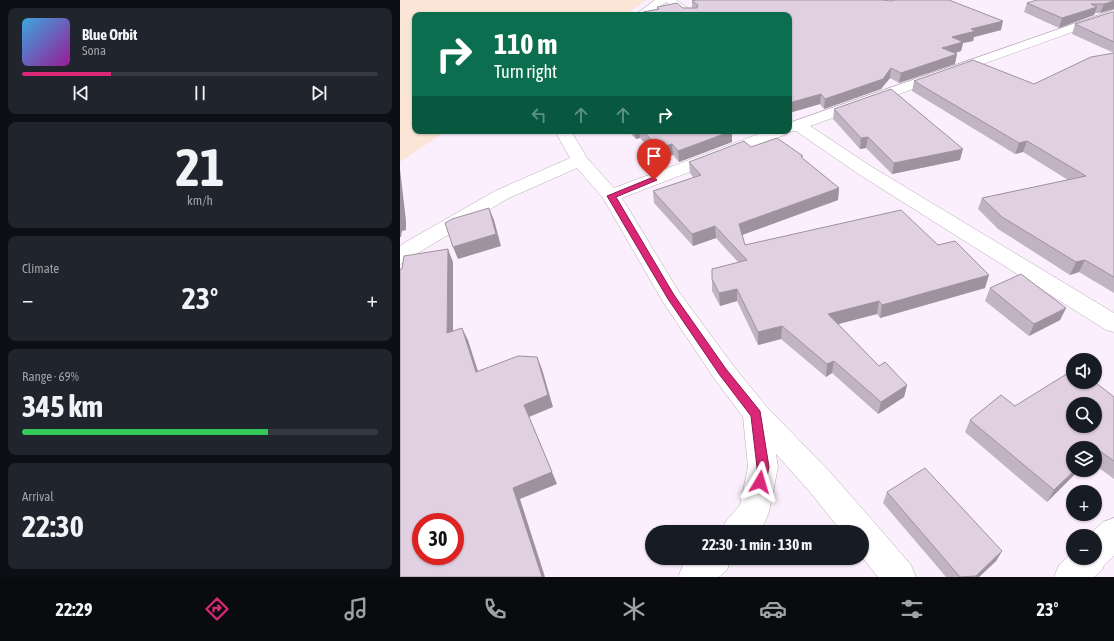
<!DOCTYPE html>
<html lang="en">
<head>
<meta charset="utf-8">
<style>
	body { margin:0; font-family:"Asap Condensed",sans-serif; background:#20242c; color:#f1f3f6; height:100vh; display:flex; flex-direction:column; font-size:15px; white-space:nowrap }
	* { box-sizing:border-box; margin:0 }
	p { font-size:13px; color:#9ea1a6 }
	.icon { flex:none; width:22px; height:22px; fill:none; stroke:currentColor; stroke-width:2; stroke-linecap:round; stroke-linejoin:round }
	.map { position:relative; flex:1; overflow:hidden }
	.side { display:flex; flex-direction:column; gap:8px; padding:8px; background:#0d0f14; width:400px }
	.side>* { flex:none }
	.guide { position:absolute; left:12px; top:12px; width:380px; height:122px; border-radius:8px; box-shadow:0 1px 3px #0004; background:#0b6e4f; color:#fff; overflow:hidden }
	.controls { position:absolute; left:666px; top:353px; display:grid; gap:8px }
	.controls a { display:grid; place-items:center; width:36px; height:36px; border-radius:50%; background:#171b24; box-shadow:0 1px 3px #0004; font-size:20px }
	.speed { position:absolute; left:12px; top:513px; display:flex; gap:8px; font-size:20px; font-weight:700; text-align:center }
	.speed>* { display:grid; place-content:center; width:52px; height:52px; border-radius:50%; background:#171b24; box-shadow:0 1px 3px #0004; line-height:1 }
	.speed .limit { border:6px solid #d22; background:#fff; color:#111 }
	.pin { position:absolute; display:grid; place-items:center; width:34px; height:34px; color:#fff; margin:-41px -17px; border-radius:50% 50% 50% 0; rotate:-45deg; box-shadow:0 0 4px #0007 }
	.pin .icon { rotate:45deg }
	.me { position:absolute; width:44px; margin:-22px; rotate:7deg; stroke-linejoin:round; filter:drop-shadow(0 0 3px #0008) }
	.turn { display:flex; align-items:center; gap:14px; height:84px; padding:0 16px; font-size:18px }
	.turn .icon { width:52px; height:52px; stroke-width:2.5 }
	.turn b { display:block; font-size:28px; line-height:34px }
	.lanes { display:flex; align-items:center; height:38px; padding:0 16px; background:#0003; justify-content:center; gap:20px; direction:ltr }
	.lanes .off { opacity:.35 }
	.big { font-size:30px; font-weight:700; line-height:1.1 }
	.side .card { flex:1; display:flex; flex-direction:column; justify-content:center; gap:6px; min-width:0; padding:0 14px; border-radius:8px; background:#20242c }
	.side .dial { align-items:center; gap:0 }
	.dial b { font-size:52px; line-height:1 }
	.song { display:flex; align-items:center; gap:12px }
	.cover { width:48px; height:48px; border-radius:6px; background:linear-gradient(135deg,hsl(200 70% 55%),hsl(300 70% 35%)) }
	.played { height:4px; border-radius:2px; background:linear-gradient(90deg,#db2777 25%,#363941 25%) }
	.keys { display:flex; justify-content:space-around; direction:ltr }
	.heat { display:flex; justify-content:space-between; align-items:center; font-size:22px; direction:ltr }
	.charge { height:6px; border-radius:3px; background:linear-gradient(90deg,#34c759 69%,#363941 0) }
	.trip { position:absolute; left:245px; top:525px; width:224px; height:40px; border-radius:20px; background:#171b24; box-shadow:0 1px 3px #0004; font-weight:700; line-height:40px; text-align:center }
	.menu { display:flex; height:64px; justify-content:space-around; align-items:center; background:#090b0e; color:#9ea1a6 }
	.menu .icon { width:28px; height:28px }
	.menu .active { color:#db2777 }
	.menu b { font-size:18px; color:#f1f3f6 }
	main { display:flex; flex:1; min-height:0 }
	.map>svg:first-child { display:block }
	.education { fill:#fbe5d7 }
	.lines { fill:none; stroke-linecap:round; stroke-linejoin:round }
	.minor-casing { stroke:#b9a9ba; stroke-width:1 }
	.minor { fill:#fff; fill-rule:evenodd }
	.wall { fill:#c2b3c2 }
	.shaded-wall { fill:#9e929e }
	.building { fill:#e1d0e2; stroke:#9e929e; fill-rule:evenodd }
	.route { fill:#db2777; stroke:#8e194d }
</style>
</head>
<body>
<main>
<section class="side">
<div class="card">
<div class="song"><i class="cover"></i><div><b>Blue Orbit</b><p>Sona</p></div></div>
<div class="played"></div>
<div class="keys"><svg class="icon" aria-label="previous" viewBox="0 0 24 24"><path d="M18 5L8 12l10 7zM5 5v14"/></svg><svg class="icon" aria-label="pause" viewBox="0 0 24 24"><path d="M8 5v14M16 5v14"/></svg><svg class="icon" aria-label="next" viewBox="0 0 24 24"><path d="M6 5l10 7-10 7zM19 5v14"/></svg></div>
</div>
<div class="card dial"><b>21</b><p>km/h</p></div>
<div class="card"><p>Climate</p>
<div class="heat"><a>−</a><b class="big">23°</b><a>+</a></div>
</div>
<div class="card"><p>Range · 69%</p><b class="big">345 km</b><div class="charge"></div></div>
<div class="card"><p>Arrival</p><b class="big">22:30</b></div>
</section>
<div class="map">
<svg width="714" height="577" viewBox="0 0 714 577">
	<rect width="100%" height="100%" fill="#fceffd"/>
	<!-- education -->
	<polygon class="education" points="0,0 246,0 226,15 15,15 15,131 46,131 0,162"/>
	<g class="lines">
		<!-- minor casing -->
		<g class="minor-casing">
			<g id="minor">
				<polygon points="255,0 276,0 298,15 284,15 266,2 248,15 235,15"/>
				<polygon points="714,10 714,17 410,126 472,167 714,313 714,332 706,330 460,175 396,131 388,132 387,134 222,198 279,292 332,364 366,406 430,472 473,521 511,565 516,577 478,577 462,557 462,532 442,532 410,492 376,454 378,467 369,512 365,522 357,532 321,532 326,521 340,505 348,467 343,417 314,378 263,302 203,198 177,168 107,199 18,253 7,262 0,264 0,246 4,243 95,191 170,158 155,131 171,131 187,158 214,188 367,131 389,131 389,123"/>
				<polygon points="714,518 714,556 704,565 702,570 694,577 654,577 659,565 673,552 673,558 695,558 695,536 688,536 703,522"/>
				<polygon points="291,558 331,558 327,570 319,577 278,577 283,565"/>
			</g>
		</g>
		<!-- minor -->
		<use href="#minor" class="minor"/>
	</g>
	<!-- wall -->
	<g class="wall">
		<polygon points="714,0 714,9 700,13 695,13 694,15 659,28 624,12 627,3"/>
		<polygon points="292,1 601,30 574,37 573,41 563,43 561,51 555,53 555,64 499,83 490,78 481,89 424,109 420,104 389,113 389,15 243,14 243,12 257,9 257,7 292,8"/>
		<polygon points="714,12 714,293 679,272 670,275 598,229 578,209 582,198 668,180 623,152 615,154 512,91 514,81 634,84 714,53 672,34 675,24"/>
		<polygon points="434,109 560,160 492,174 466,148 460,149 433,119"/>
		<polygon points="228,131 332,131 332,142 279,162 273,155 260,159 240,138 236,139"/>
		<polygon points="351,147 403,159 439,188 438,200 342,235 345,245 538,245 585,288 480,318 477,314 438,324 479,366 507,385 504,397 478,414 432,373 426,377 381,339 358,345 337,301 320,306 312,291 312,279 338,262 316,238 293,246 254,203 253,191 294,178 290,173 289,162"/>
		<polygon points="590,288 666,308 660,320 629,336 585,301"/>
		<polygon points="714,397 714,479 695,465 695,448 673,470 679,470 647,502 565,432 570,420 615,406"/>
		<polygon points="487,492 602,551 596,561 579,577 546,577 483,503"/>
	</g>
	<!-- shaded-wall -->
	<g class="shaded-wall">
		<polygon points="714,1 714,9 700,13 704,4"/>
		<polygon points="697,7 694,15 659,28 662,18"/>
		<polygon points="603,21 601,30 574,37 573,41 563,43 561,51 540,58 542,48 552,37 571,29"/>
		<polygon points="557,54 555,64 499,83 501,73"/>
		<polygon points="491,68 490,78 481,89 424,109 425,99"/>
		<polygon points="421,94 420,104 389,113 389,103"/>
		<polygon points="234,131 239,131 240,138 236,139"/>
		<polygon points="332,131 332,142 279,162 278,151"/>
		<polygon points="468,137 466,148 460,149 461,138"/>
		<polygon points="627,141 623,152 615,154 619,143"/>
		<polygon points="272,144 273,155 260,159 259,148"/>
		<polygon points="563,149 560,160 492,174 494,163"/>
		<polygon points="0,169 6,221 6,230 2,231 1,237 0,237"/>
		<polygon points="439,188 438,200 339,236 339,224"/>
		<polygon points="89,208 94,220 101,246 58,259 53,247"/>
		<polygon points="315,226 316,238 293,246 292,234"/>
		<polygon points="48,249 53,262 53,345 47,333"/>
		<polygon points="685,260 679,272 670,275 676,262"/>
		<polygon points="589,275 585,288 480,318 482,305"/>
		<polygon points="337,289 337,301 320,306 319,293"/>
		<polygon points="479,301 477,314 427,327 428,314"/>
		<polygon points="666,308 660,320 629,336 634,324"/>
		<polygon points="382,326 381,339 358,345 358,332"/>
		<polygon points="62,328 68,340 82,384 76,372"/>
		<polygon points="137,357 142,369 153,407 129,417 157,484 120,499 145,577 141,577 113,488 124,405"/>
		<polygon points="434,361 432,373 426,377 427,364"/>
		<polygon points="507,385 504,397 478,414 481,402"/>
		<polygon points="675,470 679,470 647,502 654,490"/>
		<polygon points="602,551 596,561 579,577 575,577"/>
	</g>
	<!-- building -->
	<g class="building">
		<polygon points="296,0 482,0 491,1 494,0 549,0 603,21 571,29 576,31 552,37 563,42 542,48 557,54 501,73 491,68 483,79 425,99 421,94 389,103 389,15 241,15 246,14 243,12 259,9 257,7 277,3 283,8 297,8 298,5 292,1"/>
		<polygon points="637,0 714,0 714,1 704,4 691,4 697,7 662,18 627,3"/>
		<polygon points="712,12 714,12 714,42 675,24"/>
		<polygon points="714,53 714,277 685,260 676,262 602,217 582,198 686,176 627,141 619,143 514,81 573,60 634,84 691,57"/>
		<polygon points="491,89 563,149 494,163 468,137 461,138 434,109"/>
		<polygon points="243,131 332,131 278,151 272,144 259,148"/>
		<polygon points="377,138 403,156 401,157 439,188 339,224 345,245 501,210 538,245 555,241 589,275 482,305 479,301 428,314 479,366 485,362 507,385 481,402 434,361 427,364 382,326 358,332 337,289 319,293 312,279 312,269 347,260 315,226 292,234 253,191 301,175 289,162 344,141 351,147"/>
		<polygon points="89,208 96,234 53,247 45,223 52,219"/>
		<path d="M48 249 47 333 62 328 76 372 118 356 137 357 148 395 124 405 152 472 113 488 142 577H0V269H2L4 256ZM21 522H55V556H21Z"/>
		<polygon points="621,274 666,308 634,324 590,288"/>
		<path d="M673 370V382H695L714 397V461L697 449 695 451V448H673V470H675L654 490 570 420 601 395 615 406ZM673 404H695V426H673Z"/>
		<polygon points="525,468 602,551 576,576 560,577 487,492"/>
	</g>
	<!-- route -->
	<polygon class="route" points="251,178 254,178 257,180 216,197 274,295 326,369 360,411 369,467 365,486 360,487 356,486 354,482 357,467 351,416 319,374 268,299 207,196"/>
</svg>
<div class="controls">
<a><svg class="icon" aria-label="sound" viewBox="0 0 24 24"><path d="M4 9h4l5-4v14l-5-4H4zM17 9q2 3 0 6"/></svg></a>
<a><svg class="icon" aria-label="search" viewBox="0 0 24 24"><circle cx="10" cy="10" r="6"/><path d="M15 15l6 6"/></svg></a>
<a><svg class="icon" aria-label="layers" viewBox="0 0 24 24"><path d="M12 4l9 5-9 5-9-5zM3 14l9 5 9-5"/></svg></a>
<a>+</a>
<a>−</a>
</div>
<div class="speed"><div class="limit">30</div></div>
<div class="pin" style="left:254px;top:180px;background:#d93025"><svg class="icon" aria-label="arrive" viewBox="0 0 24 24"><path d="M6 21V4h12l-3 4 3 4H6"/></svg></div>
<svg class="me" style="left:360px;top:482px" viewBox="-20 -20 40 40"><path d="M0-17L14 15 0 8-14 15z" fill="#db2777" stroke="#fff" stroke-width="4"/></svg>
<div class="trip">22:30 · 1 min · 130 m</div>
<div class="guide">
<div class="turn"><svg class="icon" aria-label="right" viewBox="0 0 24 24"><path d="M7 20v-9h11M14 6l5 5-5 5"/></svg><div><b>110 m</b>Turn right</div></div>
<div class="lanes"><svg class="icon off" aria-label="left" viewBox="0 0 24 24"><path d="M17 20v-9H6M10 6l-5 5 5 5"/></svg><svg class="icon off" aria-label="ahead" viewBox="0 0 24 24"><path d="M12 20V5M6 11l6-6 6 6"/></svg><svg class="icon off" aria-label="ahead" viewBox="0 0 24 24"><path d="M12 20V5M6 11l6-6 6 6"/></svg><svg class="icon" aria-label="right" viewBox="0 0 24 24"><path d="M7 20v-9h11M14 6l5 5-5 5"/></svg></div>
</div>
</div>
</main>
<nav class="menu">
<b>22:29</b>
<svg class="icon active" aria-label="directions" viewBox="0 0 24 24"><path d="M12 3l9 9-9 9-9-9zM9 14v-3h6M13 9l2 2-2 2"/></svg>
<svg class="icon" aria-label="music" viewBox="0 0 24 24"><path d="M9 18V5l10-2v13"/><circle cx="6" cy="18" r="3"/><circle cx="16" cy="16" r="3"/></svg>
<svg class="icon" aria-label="phone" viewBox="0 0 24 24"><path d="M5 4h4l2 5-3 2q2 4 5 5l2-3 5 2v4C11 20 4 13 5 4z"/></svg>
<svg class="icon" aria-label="climate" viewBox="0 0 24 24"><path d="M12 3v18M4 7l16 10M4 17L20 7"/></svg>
<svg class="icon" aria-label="car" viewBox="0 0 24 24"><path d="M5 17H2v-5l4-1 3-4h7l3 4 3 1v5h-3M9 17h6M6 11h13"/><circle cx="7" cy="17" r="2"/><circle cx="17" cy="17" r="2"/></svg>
<svg class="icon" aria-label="filters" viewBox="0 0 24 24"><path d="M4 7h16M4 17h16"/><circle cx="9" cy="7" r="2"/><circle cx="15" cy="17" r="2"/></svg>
<b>23°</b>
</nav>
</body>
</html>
